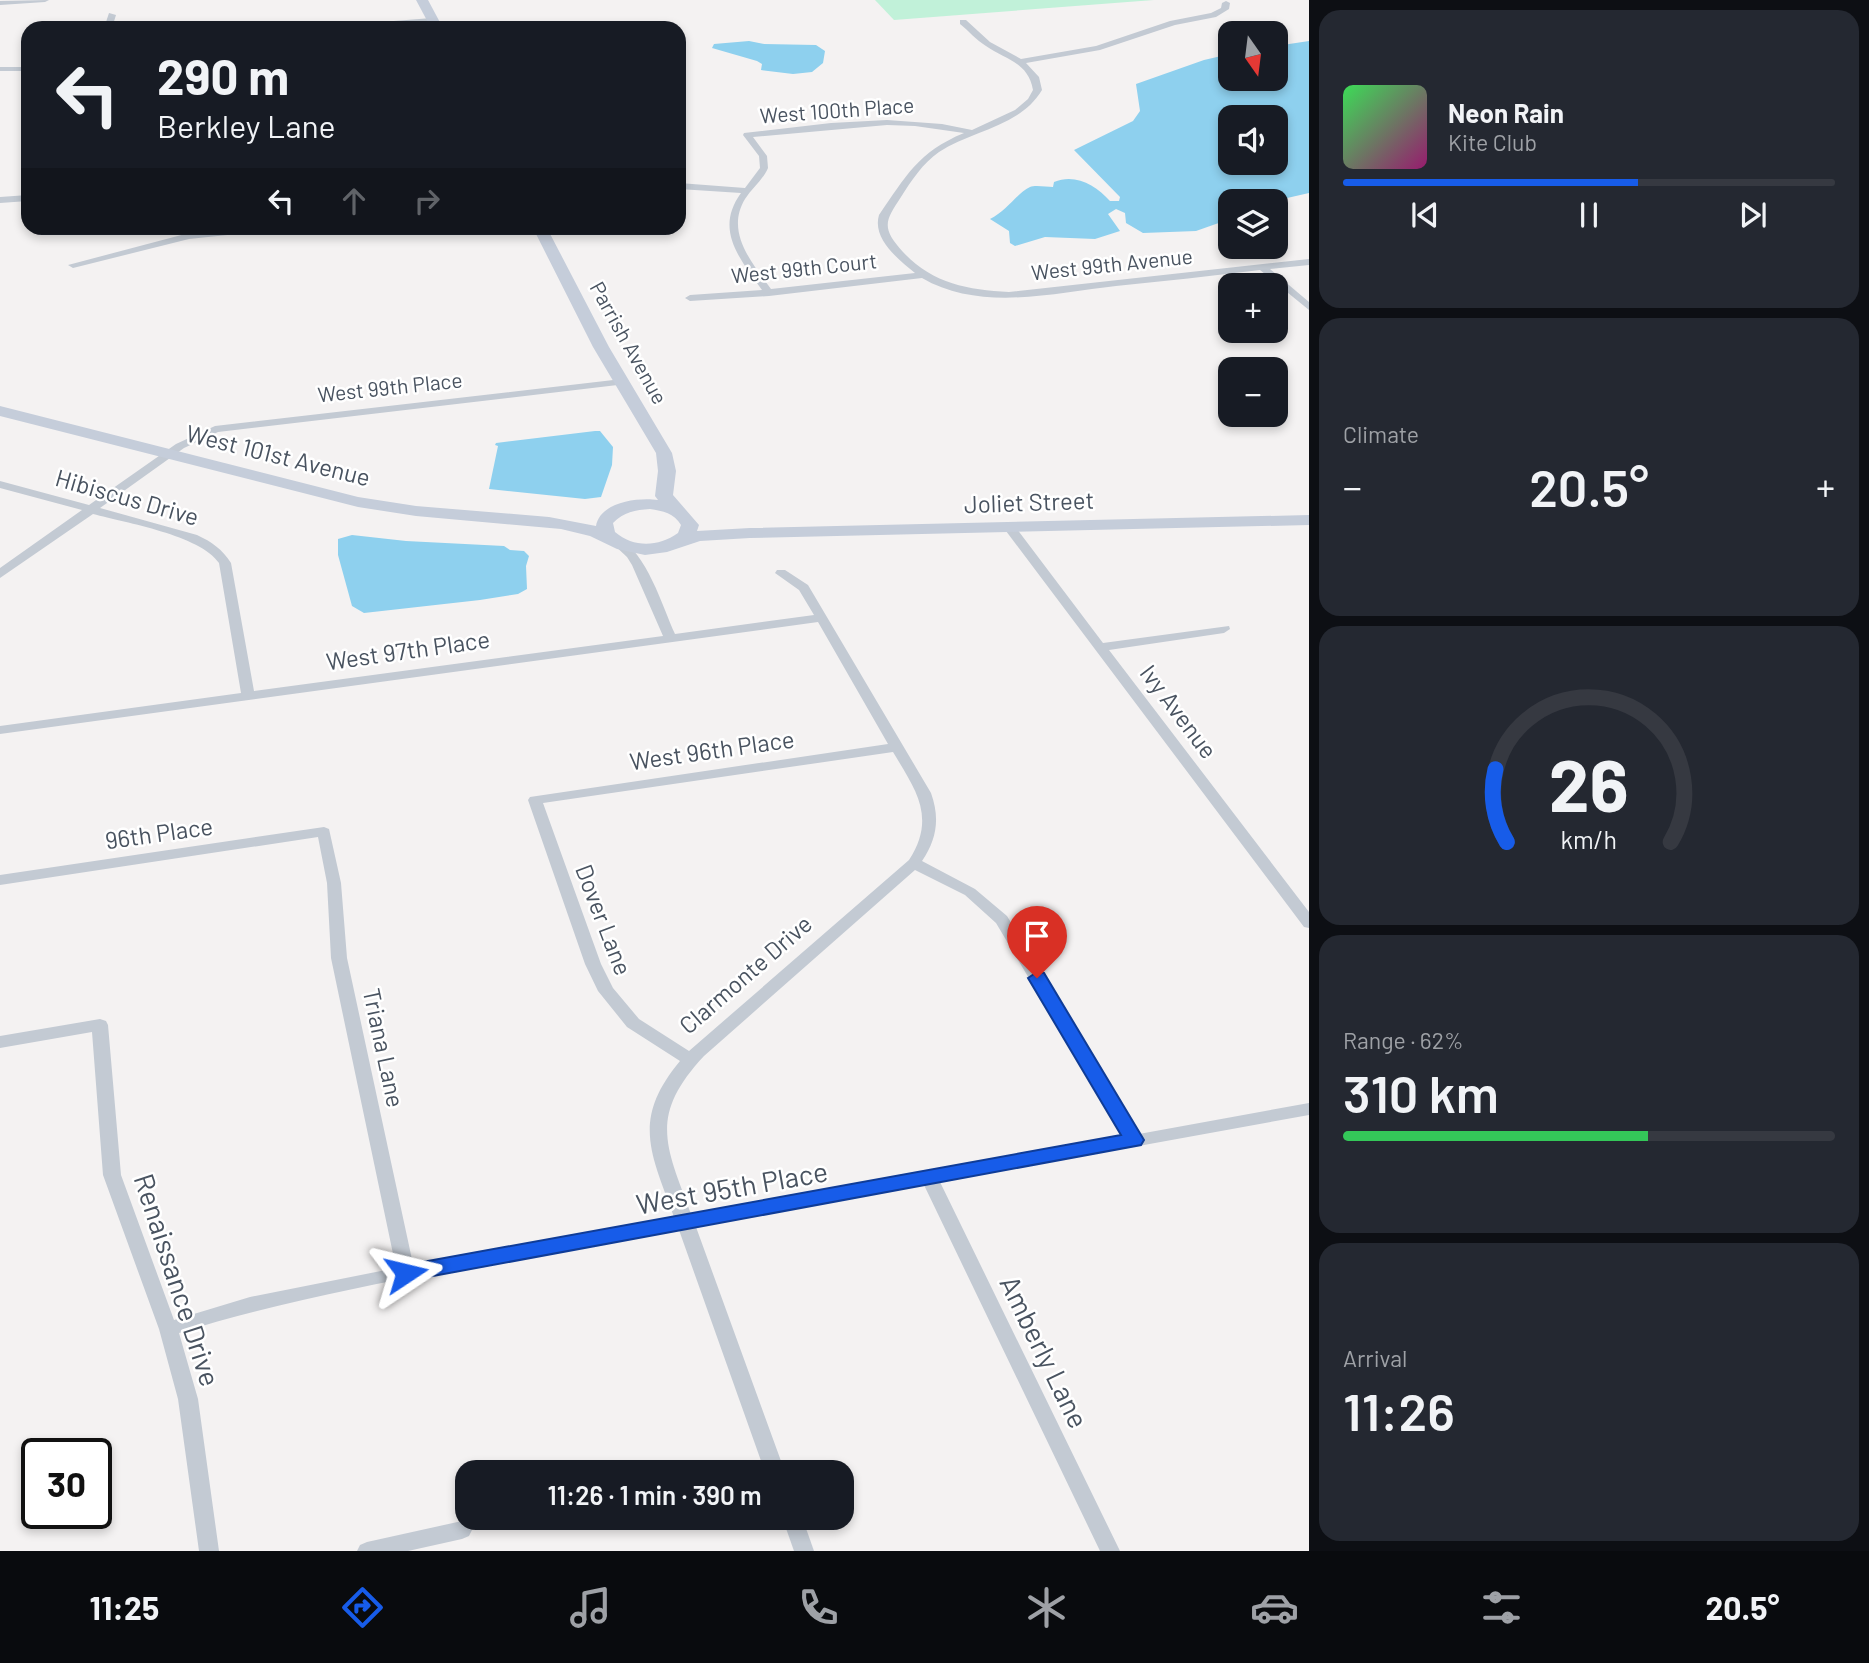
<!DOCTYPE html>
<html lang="en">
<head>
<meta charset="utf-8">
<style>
	body { margin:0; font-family:Barlow,sans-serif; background:#242831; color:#f1f3f6; height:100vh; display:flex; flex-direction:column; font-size:26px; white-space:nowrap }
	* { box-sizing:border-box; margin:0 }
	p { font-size:23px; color:#9ea1a6 }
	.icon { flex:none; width:38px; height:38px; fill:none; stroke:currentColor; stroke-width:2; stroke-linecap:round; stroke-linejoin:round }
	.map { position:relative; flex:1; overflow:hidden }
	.sheet { display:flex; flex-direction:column; gap:10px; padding:10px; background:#0d0f14; width:560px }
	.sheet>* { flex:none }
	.banner { position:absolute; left:21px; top:21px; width:665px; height:214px; border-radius:21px; box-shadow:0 4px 10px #0003; background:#171b24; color:#f1f3f6; overflow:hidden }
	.needle { width:46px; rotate:166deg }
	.buttons { position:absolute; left:1218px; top:21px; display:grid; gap:14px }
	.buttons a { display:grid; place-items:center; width:70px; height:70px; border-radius:14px; background:#171b24; box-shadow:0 4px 10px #0003; font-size:35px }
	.speed { position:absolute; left:21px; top:1438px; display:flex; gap:14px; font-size:35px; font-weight:700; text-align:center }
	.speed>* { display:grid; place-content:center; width:91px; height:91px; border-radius:50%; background:#171b24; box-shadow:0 4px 10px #0003; line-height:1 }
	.speed .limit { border:4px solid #111; border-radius:10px; background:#fff; color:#111 }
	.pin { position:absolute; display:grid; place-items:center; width:60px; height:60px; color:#fff; margin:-72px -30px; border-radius:50% 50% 50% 0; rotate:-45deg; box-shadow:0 0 7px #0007 }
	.pin .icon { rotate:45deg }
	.me { position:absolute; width:77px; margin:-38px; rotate:80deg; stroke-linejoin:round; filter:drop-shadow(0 0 5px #0008) }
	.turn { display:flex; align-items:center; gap:24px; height:147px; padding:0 21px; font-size:32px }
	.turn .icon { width:91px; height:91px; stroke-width:2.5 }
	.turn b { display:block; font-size:49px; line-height:60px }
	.lanes { display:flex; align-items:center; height:66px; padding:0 21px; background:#0003; justify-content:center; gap:35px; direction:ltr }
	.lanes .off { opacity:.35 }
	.big { font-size:52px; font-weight:600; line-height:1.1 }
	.sheet .widget { flex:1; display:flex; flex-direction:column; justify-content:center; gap:10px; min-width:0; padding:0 24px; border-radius:21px; background:#242831 }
	.sheet .dial { align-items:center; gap:0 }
	.dial svg { height:182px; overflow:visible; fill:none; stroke:#363941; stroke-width:7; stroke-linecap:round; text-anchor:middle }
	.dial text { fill:#f1f3f6; stroke:none }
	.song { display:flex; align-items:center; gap:21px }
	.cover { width:84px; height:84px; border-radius:10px; background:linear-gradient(135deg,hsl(130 70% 55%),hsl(320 70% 35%)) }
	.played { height:7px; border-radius:4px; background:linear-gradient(90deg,#175ce9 60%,#363941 60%) }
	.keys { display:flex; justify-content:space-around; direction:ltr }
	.heat { display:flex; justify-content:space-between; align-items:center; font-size:38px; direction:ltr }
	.charge { height:10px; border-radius:5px; background:linear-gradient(90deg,#34c759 62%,#363941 0) }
	.trip { position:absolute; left:455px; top:1460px; width:399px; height:70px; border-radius:21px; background:#171b24; box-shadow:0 4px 10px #0003; font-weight:600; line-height:70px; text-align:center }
	.tabs { display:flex; height:112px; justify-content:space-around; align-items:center; background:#090b0e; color:#9ea1a6 }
	.tabs .icon { width:49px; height:49px }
	.tabs .on { color:#175ce9 }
	.tabs b { font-size:32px; color:#f1f3f6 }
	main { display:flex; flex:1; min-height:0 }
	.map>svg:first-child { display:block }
	.green { fill:#c1f1d9 }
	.water { fill:#8ed0ee; fill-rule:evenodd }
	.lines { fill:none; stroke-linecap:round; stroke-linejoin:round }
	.street { fill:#c3cad3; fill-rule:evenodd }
	.secondary { fill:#c5cdda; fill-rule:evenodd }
	.route { fill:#175ce9; stroke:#0f3c97; stroke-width:2 }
	.labels { text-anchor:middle; stroke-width:5; stroke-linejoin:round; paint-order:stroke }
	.far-street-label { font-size:21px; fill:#495360; stroke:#fff }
	.street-label { font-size:24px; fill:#495360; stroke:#fff }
	.near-street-label { font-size:28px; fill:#495360; stroke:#fff }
</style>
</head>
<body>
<main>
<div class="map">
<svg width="1309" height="1551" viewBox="0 0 1309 1551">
	<rect width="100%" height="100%" fill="#f4f2f2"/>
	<!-- green -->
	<polygon class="green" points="875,0 1154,0 894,20"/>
	<!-- water -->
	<g class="water">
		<polygon points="749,41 764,44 816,45 825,51 823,63 812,72 793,74 761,70 762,64 757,61 712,48 714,44"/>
		<path d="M1309 41V193L1274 201H1230V219L1196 231 1143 233 1126 223 1125 213 1116 209 1108 214 1120 231 1095 239 1045 237 1015 246 1010 243 1009 231 990 219C1007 211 1017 193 1030 187 1035 185 1047 187 1053 187L1054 182C1075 173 1096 185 1110 201H1119L1120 197 1074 150 1133 121 1140 111 1136 84 1204 60 1230 54V79H1276V46ZM1276 117V163H1230V117Z"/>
		<polygon points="595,431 600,431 613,447 612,465 601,497 585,499 489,489 498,446 495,445 496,443"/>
		<polygon points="352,535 406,541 504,546 510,550 524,551 529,556 526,566 527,589 518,594 480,600 364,613 352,606 338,555 338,539"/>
	</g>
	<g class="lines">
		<!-- street -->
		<g class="street">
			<polygon points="49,0 45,2 0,5 0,1"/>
			<path d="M1226 1 1230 3 1229 9 1216 17 1175 25 1100 50 1026 63 1039 77 1042 90C1020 127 972 130 939 152 923 163 911 181 901 197 885 221 881 228 903 252 932 283 967 290 1009 292L1309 259V265L1270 269 1309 302V310L1260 270C1212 276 1164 281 1116 286 1054 293 980 312 922 278L769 296 690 301 685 298 690 295 762 290C740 259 714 230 741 193L679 189V183L745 188 760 168 759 156 743 135 744 133 831 123 887 120 942 124 972 130 1015 110 1028 99 1033 90C1028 62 1006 60 986 46 976 40 969 31 960 24V20H966L990 42 1021 59 1096 46 1170 21 1211 13 1221 8 1222 3ZM887 125 915 126 964 133C918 152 906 176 879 215 872 239 898 259 915 273L771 289C752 263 725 232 745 199 752 188 763 180 768 168L767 156 753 137Z"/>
			<polygon points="109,13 116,15 112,28 104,28"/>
			<polygon points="432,18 435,18 435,22 326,28 330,26"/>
			<rect x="0" y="67" width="28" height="4"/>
			<polygon points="28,195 28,201 0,203 0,197"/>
			<polygon points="243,228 270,228 265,231 189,239 73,268 68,265 189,233"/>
			<path d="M622 379 627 382 626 384 218 432 184 448 100 508 197 535C212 542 222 549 231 563L254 691 663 636 632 565 627 557 612 543 618 539C646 550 663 608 675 634L814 615 799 590 775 573 777 570H785L808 585 931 793C940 818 937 839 922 861L975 889 1007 916 1139 1134 1309 1103V1115L940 1182 1120 1551H1100L924 1185 696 1227 785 1472H765L679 1230C512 1261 341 1283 179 1333L198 1399 219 1551H199L178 1399 159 1329 103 1175 92 1032 0 1048V1036L100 1019 106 1021 108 1025 121 1175 174 1320 250 1297 396 1268 331 958 327 883 318 837 0 885V875L324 827 329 829 341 883 347 958 413 1264 674 1217C651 1153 631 1120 680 1061L627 1027 598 991 585 964 528 800 530 797 888 744 818 622 0 734V726L241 693 219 563C200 535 126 523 93 514L0 578V568L82 510 0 488V481L89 505 176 444 215 426ZM893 752C915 789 937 817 909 860L689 1051 639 1019 613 988 601 964 543 803ZM915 870 965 895 996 923 1123 1136 691 1214C666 1146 648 1116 704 1056Z"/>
			<polygon points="1010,524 1014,525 1103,643 1229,626 1230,629 1224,633 1109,650 1309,912 1309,928 1304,927 1006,531 1004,528"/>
			<polygon points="782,1517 802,1517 814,1551 794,1551"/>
			<polygon points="462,1521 469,1524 472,1530 469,1536 462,1539 408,1551 357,1551 360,1545 367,1542"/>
		</g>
		<!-- secondary -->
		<g class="secondary">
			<polygon points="416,0 428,0 443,28 431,28"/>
			<path d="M533 228H547L609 347 672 453 676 471 673 495 699 525 697 531 750 528 1309 515V525L750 538 700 541 667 552 645 555 617 549 590 536 561 529 416 516 358 507 0 416V406L358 497 416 506 549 517 596 526C600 502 638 497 658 500L655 496 658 471 656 453 593 347ZM650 509C663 511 674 513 681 525L678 533C658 547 634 548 615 532L613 523C624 512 635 510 650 509Z"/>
		</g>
	</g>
	<!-- route -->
	<polygon class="route" points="1037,972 1044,973 1141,1135 1144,1140 1141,1145 406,1281 399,1279 396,1273 399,1267 406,1265 1121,1135 1028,978"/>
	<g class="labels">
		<!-- far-street labels -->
		<g class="far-street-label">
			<text transform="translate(837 111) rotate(-4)" y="7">West 100th Place</text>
			<text transform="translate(1112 265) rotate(-6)" y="7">West 99th Avenue</text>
			<text transform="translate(804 269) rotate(-6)" y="7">West 99th Court</text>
			<text transform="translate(628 343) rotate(61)" y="7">Parrish Avenue</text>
			<text transform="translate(390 388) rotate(-6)" y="7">West 99th Place</text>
		</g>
		<!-- street labels -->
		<g class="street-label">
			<text transform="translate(278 456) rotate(14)" y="8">West 101st Avenue</text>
			<text transform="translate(127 498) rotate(16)" y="8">Hibiscus Drive</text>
			<text transform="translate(1029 503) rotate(-2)" y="8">Joliet Street</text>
			<text transform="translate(408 651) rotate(-8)" y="8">West 97th Place</text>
			<text transform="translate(1178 712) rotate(53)" y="8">Ivy Avenue</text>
			<text transform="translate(712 751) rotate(-8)" y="8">West 96th Place</text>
			<text transform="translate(159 834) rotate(-8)" y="8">96th Place</text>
			<text transform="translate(603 920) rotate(69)" y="8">Dover Lane</text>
			<text transform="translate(746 975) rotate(-41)" y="8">Clarmonte Drive</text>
			<text transform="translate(383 1048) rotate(78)" y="8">Triana Lane</text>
		</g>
		<!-- near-street labels -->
		<g class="near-street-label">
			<text transform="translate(732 1188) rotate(-10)" y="10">West 95th Place</text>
			<text transform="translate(177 1280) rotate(72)" y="10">Renaissance Drive</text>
			<text transform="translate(1044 1352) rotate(64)" y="10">Amberly Lane</text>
		</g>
	</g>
</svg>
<div class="buttons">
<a><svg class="needle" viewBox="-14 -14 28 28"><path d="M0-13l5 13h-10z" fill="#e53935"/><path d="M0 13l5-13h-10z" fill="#9ea1a6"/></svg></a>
<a><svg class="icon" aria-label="sound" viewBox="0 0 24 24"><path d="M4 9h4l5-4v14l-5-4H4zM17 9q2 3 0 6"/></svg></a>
<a><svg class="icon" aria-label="layers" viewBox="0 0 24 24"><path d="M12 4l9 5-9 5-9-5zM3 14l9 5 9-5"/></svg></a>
<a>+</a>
<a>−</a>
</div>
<div class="speed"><div class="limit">30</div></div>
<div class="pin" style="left:1037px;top:978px;background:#d93025"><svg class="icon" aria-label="arrive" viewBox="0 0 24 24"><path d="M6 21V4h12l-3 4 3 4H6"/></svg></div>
<svg class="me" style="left:406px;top:1273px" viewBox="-20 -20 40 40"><path d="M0-17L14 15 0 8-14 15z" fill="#175ce9" stroke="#fff" stroke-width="4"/></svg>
<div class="trip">11:26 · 1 min · 390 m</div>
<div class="banner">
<div class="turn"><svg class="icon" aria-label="left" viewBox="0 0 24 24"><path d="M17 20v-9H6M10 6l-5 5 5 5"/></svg><div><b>290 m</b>Berkley Lane</div></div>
<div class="lanes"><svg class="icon" aria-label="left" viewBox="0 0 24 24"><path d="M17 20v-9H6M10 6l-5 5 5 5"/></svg><svg class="icon off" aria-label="ahead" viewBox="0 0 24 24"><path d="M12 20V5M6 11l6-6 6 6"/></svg><svg class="icon off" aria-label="right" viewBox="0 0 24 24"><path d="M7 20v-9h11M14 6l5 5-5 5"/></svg></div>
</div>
</div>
<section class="sheet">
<div class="widget">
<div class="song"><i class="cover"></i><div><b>Neon Rain</b><p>Kite Club</p></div></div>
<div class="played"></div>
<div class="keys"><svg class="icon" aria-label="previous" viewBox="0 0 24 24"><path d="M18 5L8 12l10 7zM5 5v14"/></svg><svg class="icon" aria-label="pause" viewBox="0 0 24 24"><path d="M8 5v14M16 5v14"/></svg><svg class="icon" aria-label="next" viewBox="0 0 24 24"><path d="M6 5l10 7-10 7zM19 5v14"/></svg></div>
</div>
<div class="widget"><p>Climate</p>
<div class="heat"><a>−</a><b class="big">20.5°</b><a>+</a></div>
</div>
<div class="widget dial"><svg viewBox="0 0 100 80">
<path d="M14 69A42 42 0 1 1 86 69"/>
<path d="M14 69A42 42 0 0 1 9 37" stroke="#175ce9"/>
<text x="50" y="56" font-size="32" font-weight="700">26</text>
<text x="50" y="72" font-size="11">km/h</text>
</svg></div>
<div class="widget"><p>Range · 62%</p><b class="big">310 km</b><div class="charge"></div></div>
<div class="widget"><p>Arrival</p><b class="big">11:26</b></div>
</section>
</main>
<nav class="tabs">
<b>11:25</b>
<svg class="icon on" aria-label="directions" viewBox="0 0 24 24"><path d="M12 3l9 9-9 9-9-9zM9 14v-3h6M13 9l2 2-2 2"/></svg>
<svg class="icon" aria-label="music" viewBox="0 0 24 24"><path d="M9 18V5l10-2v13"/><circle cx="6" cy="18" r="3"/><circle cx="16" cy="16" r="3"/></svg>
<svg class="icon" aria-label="phone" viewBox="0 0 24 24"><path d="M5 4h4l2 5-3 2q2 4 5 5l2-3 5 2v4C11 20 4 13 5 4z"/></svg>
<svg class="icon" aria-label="climate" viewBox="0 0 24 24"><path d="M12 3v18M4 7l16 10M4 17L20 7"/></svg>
<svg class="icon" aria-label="car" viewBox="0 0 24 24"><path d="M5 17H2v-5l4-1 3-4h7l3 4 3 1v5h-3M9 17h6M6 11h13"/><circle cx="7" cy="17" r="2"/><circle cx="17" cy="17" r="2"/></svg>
<svg class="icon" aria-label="filters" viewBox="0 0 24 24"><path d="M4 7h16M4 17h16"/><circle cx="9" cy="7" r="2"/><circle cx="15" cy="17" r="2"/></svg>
<b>20.5°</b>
</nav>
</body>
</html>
